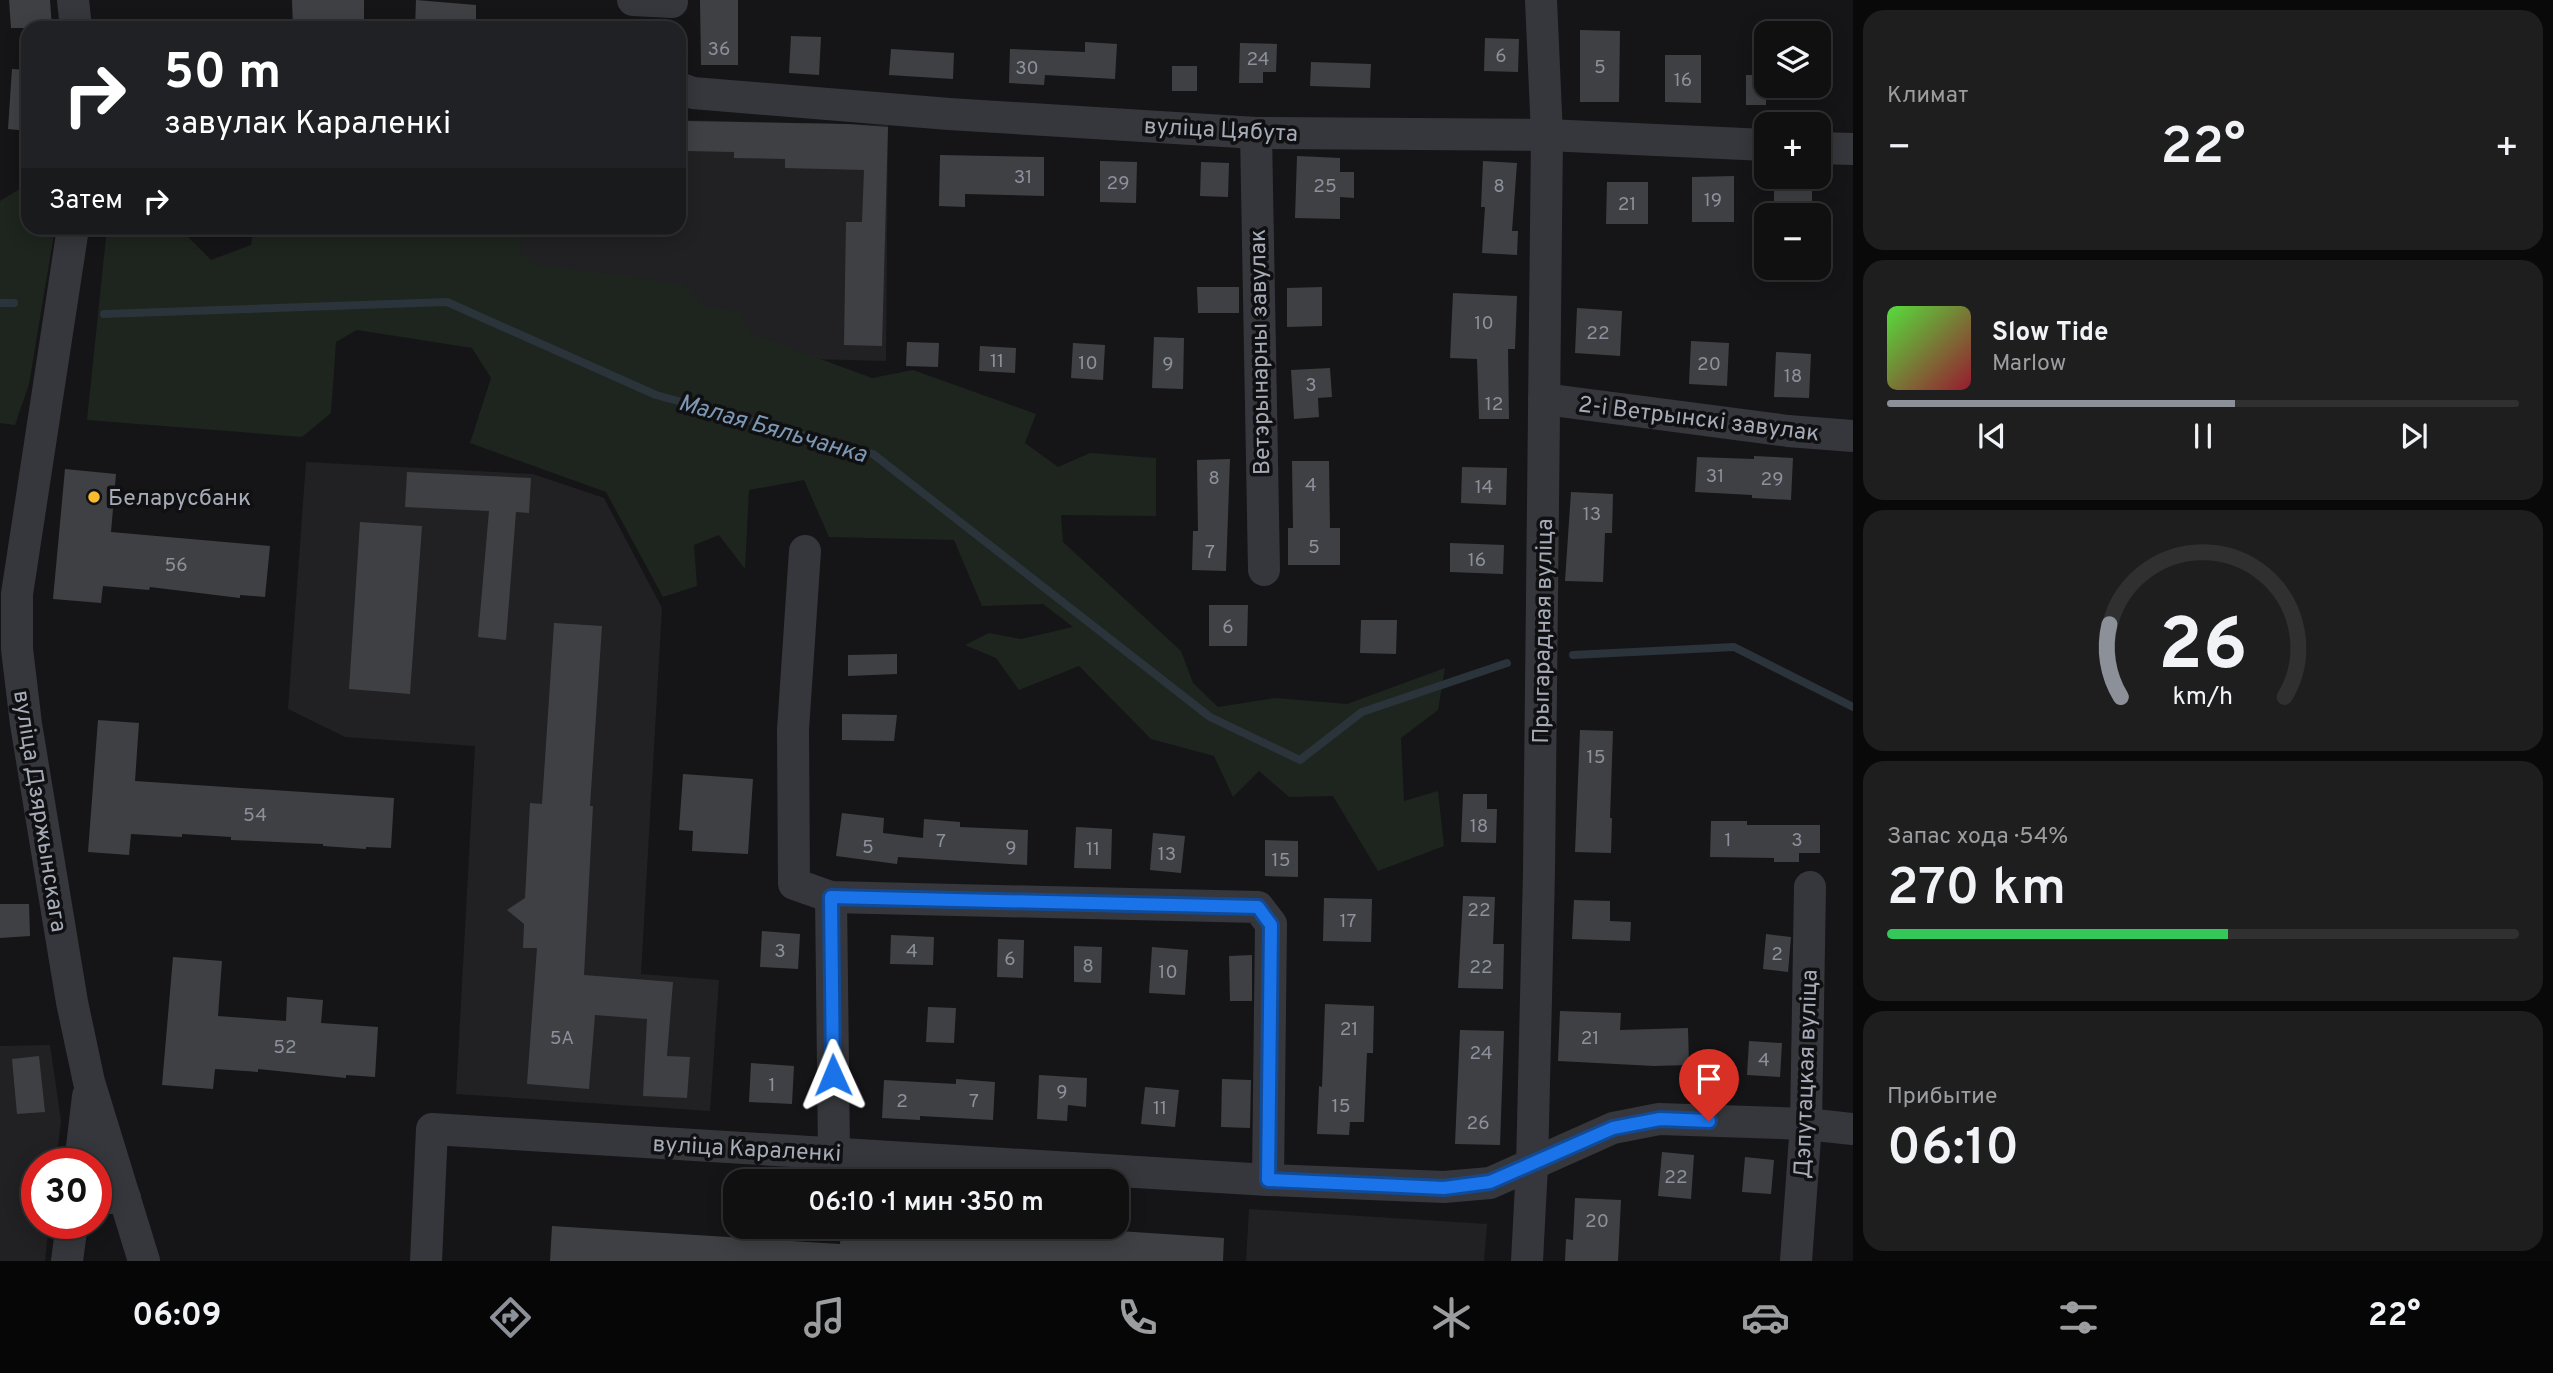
<!DOCTYPE html>
<html lang="ru">
<head>
<meta charset="utf-8">
<style>
	body { margin:0; font-family:Overpass,sans-serif; background:#1e1e1f; color:#f1f3f6; height:100vh; display:flex; flex-direction:column; font-size:26px; white-space:nowrap }
	* { box-sizing:border-box; margin:0 }
	p { font-size:23px; color:#9c9d9f }
	.icon { flex:none; width:38px; height:38px; fill:none; stroke:currentColor; stroke-width:2; stroke-linecap:round; stroke-linejoin:round }
	.map { position:relative; flex:1; overflow:hidden }
	.sheet { display:flex; flex-direction:column; gap:10px; padding:10px; background:#090909; width:700px }
	.sheet>* { flex:none }
	.banner { position:absolute; left:21px; top:21px; width:665px; height:214px; border-radius:21px; box-shadow:0 4px 18px #0003,0 0 0 2px #303031; background:#202124; color:#fff; overflow:hidden }
	.buttons { position:absolute; left:1754px; top:21px; display:grid; gap:14px }
	.buttons a { display:grid; place-items:center; width:77px; height:77px; border-radius:14px; background:#101011; box-shadow:0 4px 18px #0003,0 0 0 2px #303031; font-size:35px }
	.speed { position:absolute; left:21px; top:1148px; display:flex; gap:14px; font-size:35px; font-weight:700; text-align:center }
	.speed>* { display:grid; place-content:center; width:91px; height:91px; border-radius:50%; background:#101011; box-shadow:0 4px 18px #0003,0 0 0 2px #303031; line-height:1 }
	.speed .limit { border:10px solid #d22; background:#fff; color:#111 }
	.pin { position:absolute; display:grid; place-items:center; width:60px; height:60px; color:#fff; margin:-72px -30px; border-radius:50% 50% 50% 0; rotate:-45deg; box-shadow:0 0 7px #0007 }
	.pin .icon { rotate:45deg }
	.me { position:absolute; width:77px; margin:-38px; rotate:359deg; stroke-linejoin:round; filter:drop-shadow(0 0 5px #0008) }
	.turn { display:flex; align-items:center; gap:24px; height:147px; padding:0 28px; font-size:32px }
	.turn .icon { width:91px; height:91px; stroke-width:2.5 }
	.turn b { display:block; font-size:49px; line-height:60px }
	.then { display:flex; align-items:center; height:66px; padding:0 28px; background:#0003; gap:14px; font-size:26px }
	.big { font-size:52px; font-weight:600; line-height:1.1 }
	.sheet .card { flex:1; display:flex; flex-direction:column; justify-content:center; gap:10px; min-width:0; padding:0 24px; border-radius:21px; background:#1e1e1f }
	.sheet .dial { align-items:center; gap:0 }
	.dial svg { height:182px; overflow:visible; fill:none; stroke:#303031; stroke-width:7; stroke-linecap:round; text-anchor:middle }
	.dial text { fill:#f1f3f6; stroke:none }
	.song { display:flex; align-items:center; gap:21px }
	.cover { width:84px; height:84px; border-radius:10px; background:linear-gradient(135deg,hsl(110 70% 55%),hsl(350 70% 35%)) }
	.played { height:7px; border-radius:4px; background:linear-gradient(90deg,#8c9099 55%,#303031 55%) }
	.keys { display:flex; justify-content:space-around; direction:ltr }
	.heat { display:flex; justify-content:space-between; align-items:center; font-size:38px; direction:ltr }
	.charge { height:10px; border-radius:5px; background:linear-gradient(90deg,#34c759 54%,#303031 0) }
	.trip { position:absolute; left:723px; top:1169px; width:406px; height:70px; border-radius:21px; background:#101011; box-shadow:0 4px 18px #0003,0 0 0 2px #303031; font-weight:600; line-height:70px; text-align:center }
	.tabs { display:flex; height:112px; justify-content:space-around; align-items:center; background:#060607; color:#9c9d9f }
	.tabs .icon { width:49px; height:49px }
	.tabs .on { color:#8c9099 }
	.tabs b { font-size:32px; color:#f1f3f6 }
	main { display:flex; flex:1; min-height:0 }
	.map>svg:first-child { display:block }
	.built { fill:#212124 }
	.green { fill:#1d251e }
	.lines { fill:none; stroke-linecap:round; stroke-linejoin:round }
	.stream { stroke:#2b333b; stroke-width:8 }
	.building { fill:#3f4044 }
	.minor { stroke:#36373c; stroke-width:32 }
	.route-casing { stroke:#114b97; stroke-width:18 }
	.route { stroke:#1a73e8; stroke-width:12 }
	.poi-dot { fill:#f7bb2d; stroke:#101012; stroke-width:2.5 }
	.labels { text-anchor:middle; stroke-width:7; stroke-linejoin:round; paint-order:stroke }
	.number-label { font-size:19px; fill:#8c909b }
	.street-label { font-size:23px; fill:#a6abb8; stroke:#101012 }
	.poi-label { font-size:23px; fill:#a6abb8; stroke:#101012; text-anchor:start }
	.water-label { font-size:24px; font-style:italic; fill:#7c98b4; stroke:#101012 }
</style>
</head>
<body>
<main>
<div class="map">
<svg width="1853" height="1261" viewBox="0 0 1853 1261">
	<rect width="100%" height="100%" fill="#151517"/>
	<!-- built -->
	<g class="built">
		<polygon points="679,120 888,125 886,361 733,357 508,279 509,228 679,228"/>
		<polygon points="306,462 533,474 604,498 662,608 641,974 719,980 710,1111 456,1094 475,746 345,737 288,709"/>
		<polygon points="50,1045 61,1121 56,1164 37,1164 37,1223 49,1223 45,1261 0,1261 0,1046"/>
		<polygon points="1249,1209 1487,1224 1484,1261 1246,1261"/>
	</g>
	<!-- green -->
	<g class="green">
		<polygon points="28,184 28,228 55,228 29,384 15,425 0,423 0,201"/>
		<polygon points="107,228 131,228 186,235 211,260 251,245 254,228 520,228 520,251 534,264 682,284 706,307 738,311 750,333 872,378 913,370 1036,414 1025,443 1058,467 1090,453 1156,458 1156,516 1061,515 1063,542 1181,651 1193,683 1218,707 1275,698 1347,704 1445,668 1438,710 1401,738 1404,801 1438,791 1444,846 1378,871 1333,796 1289,797 1259,771 1233,797 1214,756 1151,739 1079,666 1019,690 996,658 965,645 989,633 1021,639 1073,627 1043,604 982,606 954,540 829,537 804,480 749,490 745,569 719,535 694,545 697,586 663,597 606,492 470,443 491,378 472,348 357,330 336,342 331,413 302,437 87,420"/>
	</g>
	<g class="lines">
		<!-- stream -->
		<g class="stream">
			<polyline points="0,303 14,303"/>
			<polyline points="104,314 447,302 656,395 873,454 1210,717 1300,760 1362,712 1507,663"/>
			<polyline points="1573,655 1734,647 1853,707"/>
		</g>
	</g>
	<!-- building -->
	<g class="building">
		<polygon points="9,0 50,0 52,28 11,28"/>
		<polygon points="292,0 364,0 364,28 293,28"/>
		<polygon points="416,0 476,5 476,28 415,28"/>
		<polygon points="700,0 738,0 738,65 701,65"/>
		<polygon points="1580,30 1620,31 1619,102 1580,102"/>
		<polygon points="791,36 821,37 819,75 789,73"/>
		<polygon points="1485,38 1519,39 1518,72 1484,71"/>
		<polygon points="1085,42 1117,44 1115,79 1045,75 1044,85 1009,83 1010,49 1085,52"/>
		<polygon points="1240,43 1277,44 1276,72 1263,72 1263,83 1239,83"/>
		<polygon points="891,49 954,53 953,79 889,75"/>
		<polygon points="1665,55 1701,55 1701,103 1665,102"/>
		<polygon points="1311,62 1371,64 1370,88 1310,86"/>
		<rect x="1172" y="66" width="25" height="25"/>
		<polygon points="12,69 28,70 28,131 8,129"/>
		<rect x="1746" y="75" width="20" height="30"/>
		<polygon points="686,121 847,124 888,127 882,346 844,345 846,222 862,222 864,170 785,168 785,159 734,158 734,152 685,151"/>
		<polygon points="940,155 1044,157 1044,196 965,194 965,207 939,206"/>
		<polygon points="1297,156 1340,158 1340,172 1354,172 1354,198 1340,197 1340,219 1295,218"/>
		<polygon points="1100,161 1137,162 1136,203 1100,202"/>
		<polygon points="1483,161 1517,163 1512,231 1518,231 1517,255 1482,253 1485,207 1481,207"/>
		<polygon points="1201,162 1229,163 1228,197 1200,196"/>
		<polygon points="1734,176 1734,222 1692,222 1692,177"/>
		<polygon points="1607,182 1648,182 1648,224 1606,224"/>
		<rect x="1774" y="183" width="38" height="32"/>
		<polygon points="1197,287 1239,287 1239,313 1198,313"/>
		<polygon points="1322,287 1322,326 1287,327 1287,288"/>
		<polygon points="1453,293 1517,296 1515,349 1508,349 1509,419 1479,419 1477,359 1450,358"/>
		<polygon points="1577,308 1622,311 1620,356 1575,353"/>
		<polygon points="1154,337 1184,338 1183,389 1152,388"/>
		<polygon points="1691,341 1729,343 1727,386 1689,384"/>
		<polygon points="907,342 939,343 938,367 906,366"/>
		<polygon points="1073,343 1105,345 1103,380 1071,378"/>
		<polygon points="980,346 1016,348 1015,373 979,371"/>
		<polygon points="1776,352 1811,354 1809,398 1774,397"/>
		<polygon points="1330,368 1332,397 1318,398 1319,417 1294,419 1291,370"/>
		<polygon points="1754,456 1793,458 1791,500 1752,498 1752,495 1695,492 1697,457 1754,459"/>
		<polygon points="1230,459 1226,571 1192,570 1193,531 1198,531 1197,460"/>
		<polygon points="1292,461 1329,461 1330,528 1340,528 1340,565 1288,565 1288,528 1293,528"/>
		<polygon points="1462,467 1507,468 1506,505 1461,503"/>
		<polygon points="65,469 116,474 111,532 270,546 265,597 240,595 240,598 150,587 149,590 103,586 101,603 53,599"/>
		<polygon points="407,472 531,478 529,513 516,512 506,640 478,637 489,511 405,507"/>
		<polygon points="1571,492 1613,494 1612,533 1605,533 1603,582 1565,581"/>
		<polygon points="360,522 422,526 410,694 349,689"/>
		<polygon points="1450,543 1504,545 1503,574 1450,572"/>
		<polygon points="1209,605 1248,605 1247,646 1209,646"/>
		<polygon points="1361,620 1397,620 1396,654 1360,653"/>
		<polygon points="554,623 602,626 590,806 593,806 584,975 673,982 667,1056 690,1057 687,1098 643,1096 647,1019 595,1015 589,1089 527,1084 537,948 523,948 524,924 507,910 525,898 530,803 542,804"/>
		<polygon points="897,654 897,674 848,676 848,655"/>
		<polygon points="842,714 897,715 894,741 842,740"/>
		<polygon points="98,720 139,723 135,781 394,798 391,848 366,847 366,849 323,846 323,844 231,840 231,837 182,834 182,837 131,834 129,855 88,852"/>
		<polygon points="1580,730 1613,731 1610,818 1612,818 1611,853 1575,852"/>
		<polygon points="683,774 753,779 748,854 692,851 693,831 679,830"/>
		<polygon points="1463,794 1487,794 1487,809 1497,809 1496,843 1461,842"/>
		<polygon points="842,813 884,818 883,833 923,838 924,819 960,822 960,827 1028,830 1027,865 898,857 897,864 836,856"/>
		<polygon points="1711,821 1747,821 1747,825 1820,825 1820,853 1799,853 1799,862 1774,862 1774,858 1710,857"/>
		<polygon points="1076,827 1112,829 1111,869 1074,868"/>
		<polygon points="1153,833 1185,836 1181,873 1150,870"/>
		<polygon points="1265,840 1298,841 1298,877 1265,876"/>
		<polygon points="1463,896 1495,897 1493,944 1504,944 1503,989 1458,988"/>
		<polygon points="1324,898 1372,899 1371,942 1323,941"/>
		<polygon points="1574,900 1610,901 1610,921 1631,922 1630,941 1572,939"/>
		<polygon points="0,904 29,904 30,936 0,938"/>
		<polygon points="762,931 800,934 798,969 760,967"/>
		<polygon points="1766,934 1791,937 1788,972 1763,969"/>
		<polygon points="891,935 934,937 933,965 890,964"/>
		<polygon points="998,939 1024,940 1023,978 997,977"/>
		<polygon points="1074,946 1102,947 1101,983 1074,982"/>
		<polygon points="1152,947 1188,950 1185,995 1149,993"/>
		<polygon points="1252,955 1252,1001 1230,1001 1229,956"/>
		<polygon points="173,957 222,961 218,1016 286,1021 287,997 323,1000 321,1023 378,1027 375,1077 346,1075 346,1078 258,1069 258,1072 215,1069 213,1089 162,1085"/>
		<polygon points="1325,1004 1374,1006 1373,1053 1367,1053 1364,1122 1350,1122 1349,1135 1317,1134 1319,1086 1322,1087"/>
		<polygon points="928,1007 956,1008 954,1043 926,1042"/>
		<polygon points="1560,1011 1621,1013 1620,1030 1688,1028 1689,1065 1654,1066 1558,1061"/>
		<polygon points="1460,1030 1504,1031 1500,1145 1455,1144"/>
		<polygon points="1749,1041 1782,1043 1780,1077 1747,1075"/>
		<polygon points="39,1056 45,1112 17,1114 12,1059"/>
		<polygon points="751,1063 794,1066 792,1104 749,1102"/>
		<polygon points="1039,1075 1087,1078 1086,1107 1068,1105 1067,1121 1037,1119"/>
		<polygon points="956,1079 995,1082 993,1120 920,1116 920,1120 882,1118 884,1080 956,1084"/>
		<polygon points="1222,1079 1251,1080 1250,1128 1221,1127"/>
		<polygon points="1145,1087 1179,1090 1175,1127 1141,1124"/>
		<polygon points="1662,1152 1694,1155 1691,1199 1658,1196"/>
		<polygon points="1745,1157 1774,1160 1771,1194 1742,1192"/>
		<polygon points="1575,1198 1621,1200 1618,1261 1565,1261 1566,1239 1573,1240"/>
		<polygon points="552,1226 840,1244 841,1227 1059,1227 1224,1238 1223,1261 550,1261"/>
	</g>
	<g class="lines">
		<!-- minor -->
		<g class="minor">
			<polyline points="73,0 76,28"/>
			<polyline points="633,0 672,2"/>
			<polyline points="679,88 693,93 949,114 1256,133 1547,135 1766,145"/>
			<polyline points="1256,133 1264,570"/>
			<polyline points="1818,148 1853,149"/>
			<polyline points="73,228 17,594 17,649 26,724 72,1002 89,1082 144,1261"/>
			<polyline points="1544,399 1788,431 1853,436"/>
			<polyline points="805,551 793,730 794,884 831,897 1258,907 1271,924 1268,1180"/>
			<polyline points="831,897 834,1153"/>
			<polyline points="80,1164 88,1096"/>
			<polyline points="96,1198 125,1198"/>
			<polyline points="67,1261 72,1223"/>
			<polyline points="426,1261 432,1129 1268,1180 1444,1187 1490,1183 1613,1128 1659,1119 1806,1124 1853,1129"/>
			<polyline points="1527,1261 1532,1166 1539,872 1547,135 1541,0"/>
			<polyline points="1796,1261 1806,1124 1810,887"/>
		</g>
	</g>
	<g class="lines">
		<!-- route casing -->
		<g class="route-casing">
			<polyline id="route" points="833,1075 831,897 1258,907 1271,925 1268,1180 1444,1188 1490,1182 1613,1128 1660,1119 1709,1121"/>
		</g>
		<!-- route -->
		<use href="#route" class="route"/>
	</g>
	<!-- markers -->
	<circle class="poi-dot" cx="94" cy="497" r="7"/>
	<g class="labels">
		<!-- number labels -->
		<g class="number-label">
			<text x="719" y="55">36</text>
			<text x="1501" y="62">6</text>
			<text x="1258" y="65">24</text>
			<text x="1600" y="73">5</text>
			<text x="1027" y="74">30</text>
			<text x="1683" y="86">16</text>
			<text x="1023" y="183">31</text>
			<text x="1118" y="189">29</text>
			<text x="1325" y="192">25</text>
			<text x="1499" y="192">8</text>
			<text x="1713" y="206">19</text>
			<text x="1627" y="210">21</text>
			<text x="1484" y="329">10</text>
			<text x="1598" y="339">22</text>
			<text x="997" y="367">11</text>
			<text x="1088" y="369">10</text>
			<text x="1168" y="370">9</text>
			<text x="1709" y="370">20</text>
			<text x="1793" y="382">18</text>
			<text x="1311" y="391">3</text>
			<text x="1494" y="410">12</text>
			<text x="1715" y="482">31</text>
			<text x="1214" y="484">8</text>
			<text x="1772" y="485">29</text>
			<text x="1311" y="491">4</text>
			<text x="1484" y="493">14</text>
			<text x="1592" y="520">13</text>
			<text x="1314" y="553">5</text>
			<text x="1210" y="558">7</text>
			<text x="1477" y="566">16</text>
			<text x="176" y="571">56</text>
			<text x="1228" y="633">6</text>
			<text x="1596" y="763">15</text>
			<text x="255" y="821">54</text>
			<text x="1479" y="832">18</text>
			<text x="1728" y="846">1</text>
			<text x="1797" y="846">3</text>
			<text x="941" y="847">7</text>
			<text x="868" y="853">5</text>
			<text x="1011" y="854">9</text>
			<text x="1093" y="855">11</text>
			<text x="1167" y="860">13</text>
			<text x="1281" y="866">15</text>
			<text x="1479" y="916">22</text>
			<text x="1348" y="927">17</text>
			<text x="780" y="957">3</text>
			<text x="912" y="957">4</text>
			<text x="1777" y="960">2</text>
			<text x="1010" y="965">6</text>
			<text x="1088" y="972">8</text>
			<text x="1481" y="973">22</text>
			<text x="1168" y="978">10</text>
			<text x="1349" y="1035">21</text>
			<text x="562" y="1044">5А</text>
			<text x="1590" y="1044">21</text>
			<text x="285" y="1053">52</text>
			<text x="1481" y="1059">24</text>
			<text x="1764" y="1066">4</text>
			<text x="772" y="1091">1</text>
			<text x="1062" y="1098">9</text>
			<text x="902" y="1107">2</text>
			<text x="974" y="1107">7</text>
			<text x="1341" y="1112">15</text>
			<text x="1160" y="1114">11</text>
			<text x="1478" y="1129">26</text>
			<text x="1676" y="1183">22</text>
			<text x="1597" y="1227">20</text>
		</g>
		<!-- street labels -->
		<g class="street-label">
			<text transform="translate(1221 129) rotate(3)" y="8">вуліца Цябута</text>
			<text transform="translate(1259 352) rotate(-91)" y="8">Ветэрынарны завулак</text>
			<text transform="translate(1699 418) rotate(7)" y="8">2-і Ветрынскі завулак</text>
			<text transform="translate(1542 631) rotate(-89)" y="8">Прыгарадная вуліца</text>
			<text transform="translate(41 811) rotate(81)" y="8">вуліца Дзяржынскага</text>
			<text transform="translate(1805 1074) rotate(-88)" y="8">Дэпутацкая вуліца</text>
			<text transform="translate(747 1148) rotate(3)" y="8">вуліца Караленкі</text>
		</g>
		<!-- poi labels -->
		<g class="poi-label">
			<text x="108" y="505">Беларусбанк</text>
		</g>
		<!-- water labels -->
		<g class="water-label">
			<text transform="translate(773 428) rotate(16)" y="8">Малая Бяльчанка</text>
		</g>
	</g>
</svg>
<div class="buttons">
<a><svg class="icon" aria-label="layers" viewBox="0 0 24 24"><path d="M12 4l9 5-9 5-9-5zM3 14l9 5 9-5"/></svg></a>
<a>+</a>
<a>−</a>
</div>
<div class="speed"><div class="limit">30</div></div>
<div class="pin" style="left:1709px;top:1121px;background:#d93025"><svg class="icon" aria-label="arrive" viewBox="0 0 24 24"><path d="M6 21V4h12l-3 4 3 4H6"/></svg></div>
<svg class="me" style="left:833px;top:1075px" viewBox="-20 -20 40 40"><path d="M0-17L14 15 0 8-14 15z" fill="#1a73e8" stroke="#fff" stroke-width="4"/></svg>
<div class="trip">06:10 · 1 мин · 350 m</div>
<div class="banner">
<div class="turn"><svg class="icon" aria-label="right" viewBox="0 0 24 24"><path d="M7 20v-9h11M14 6l5 5-5 5"/></svg><div><b>50 m</b>завулак Караленкі</div></div>
<div class="then">Затем<svg class="icon" aria-label="right" viewBox="0 0 24 24"><path d="M7 20v-9h11M14 6l5 5-5 5"/></svg></div>
</div>
</div>
<section class="sheet">
<div class="card"><p>Климат</p>
<div class="heat"><a>−</a><b class="big">22°</b><a>+</a></div>
</div>
<div class="card">
<div class="song"><i class="cover"></i><div><b>Slow Tide</b><p>Marlow</p></div></div>
<div class="played"></div>
<div class="keys"><svg class="icon" aria-label="previous" viewBox="0 0 24 24"><path d="M18 5L8 12l10 7zM5 5v14"/></svg><svg class="icon" aria-label="pause" viewBox="0 0 24 24"><path d="M8 5v14M16 5v14"/></svg><svg class="icon" aria-label="next" viewBox="0 0 24 24"><path d="M6 5l10 7-10 7zM19 5v14"/></svg></div>
</div>
<div class="card dial"><svg viewBox="0 0 100 80">
<path d="M14 69A42 42 0 1 1 86 69"/>
<path d="M14 69A42 42 0 0 1 9 37" stroke="#8c9099"/>
<text x="50" y="56" font-size="32" font-weight="700">26</text>
<text x="50" y="72" font-size="11">km/h</text>
</svg></div>
<div class="card"><p>Запас хода · 54%</p><b class="big">270 km</b><div class="charge"></div></div>
<div class="card"><p>Прибытие</p><b class="big">06:10</b></div>
</section>
</main>
<nav class="tabs">
<b>06:09</b>
<svg class="icon on" aria-label="directions" viewBox="0 0 24 24"><path d="M12 3l9 9-9 9-9-9zM9 14v-3h6M13 9l2 2-2 2"/></svg>
<svg class="icon" aria-label="music" viewBox="0 0 24 24"><path d="M9 18V5l10-2v13"/><circle cx="6" cy="18" r="3"/><circle cx="16" cy="16" r="3"/></svg>
<svg class="icon" aria-label="phone" viewBox="0 0 24 24"><path d="M5 4h4l2 5-3 2q2 4 5 5l2-3 5 2v4C11 20 4 13 5 4z"/></svg>
<svg class="icon" aria-label="climate" viewBox="0 0 24 24"><path d="M12 3v18M4 7l16 10M4 17L20 7"/></svg>
<svg class="icon" aria-label="car" viewBox="0 0 24 24"><path d="M5 17H2v-5l4-1 3-4h7l3 4 3 1v5h-3M9 17h6M6 11h13"/><circle cx="7" cy="17" r="2"/><circle cx="17" cy="17" r="2"/></svg>
<svg class="icon" aria-label="filters" viewBox="0 0 24 24"><path d="M4 7h16M4 17h16"/><circle cx="9" cy="7" r="2"/><circle cx="15" cy="17" r="2"/></svg>
<b>22°</b>
</nav>
</body>
</html>
